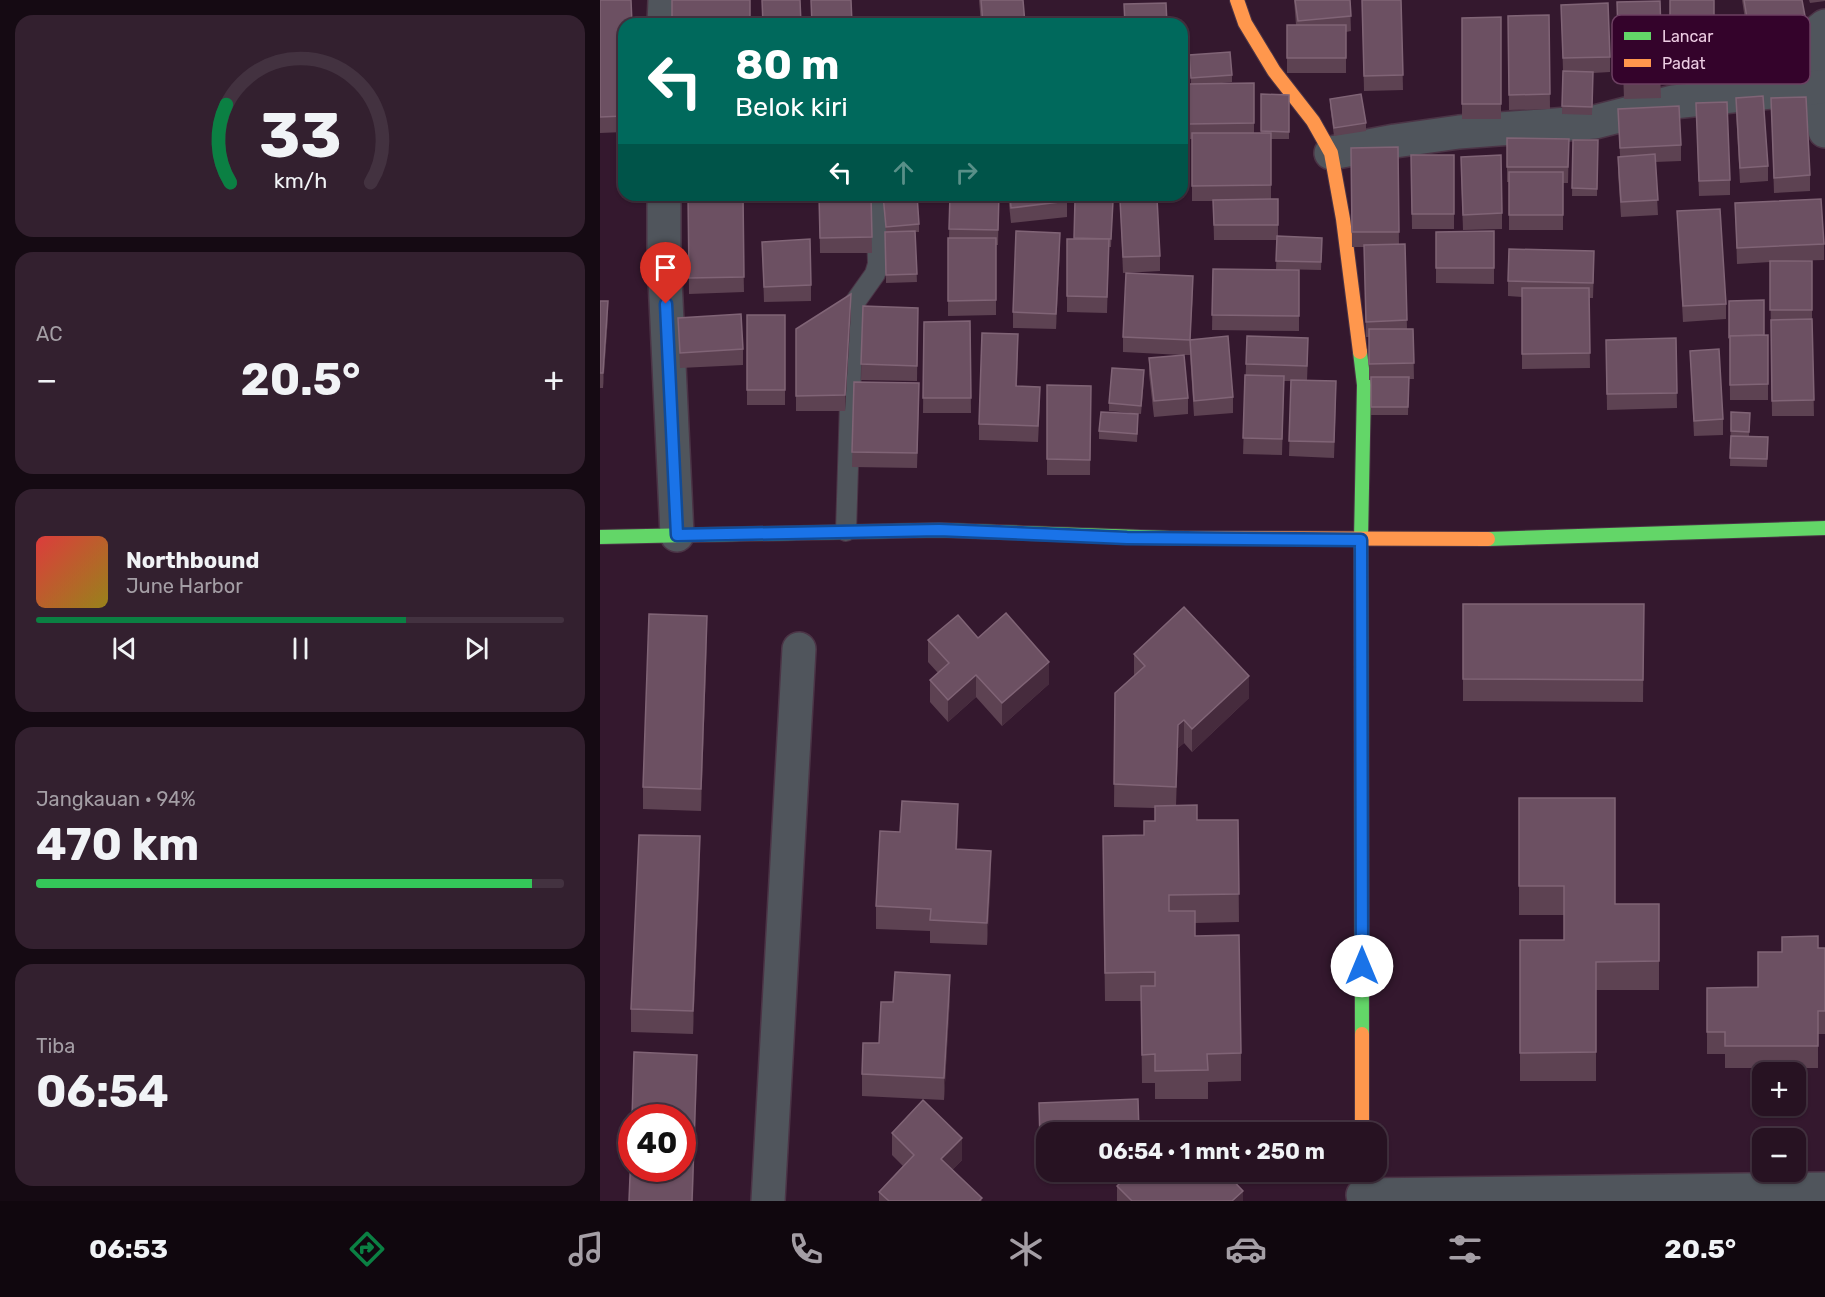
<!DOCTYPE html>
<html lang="id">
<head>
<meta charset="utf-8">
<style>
	body { margin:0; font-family:Rubik,sans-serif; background:#33202f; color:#f1f3f6; height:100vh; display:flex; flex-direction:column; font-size:22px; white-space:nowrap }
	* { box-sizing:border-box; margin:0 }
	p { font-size:20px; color:#a49ea5 }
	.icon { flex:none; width:33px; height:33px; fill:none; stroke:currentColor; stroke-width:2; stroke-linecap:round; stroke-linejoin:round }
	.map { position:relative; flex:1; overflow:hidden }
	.details { display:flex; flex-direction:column; gap:15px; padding:15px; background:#150a13; width:600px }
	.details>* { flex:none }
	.hud { position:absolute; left:18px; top:18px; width:570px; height:183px; border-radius:18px; box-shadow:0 2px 4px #0004,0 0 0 2px #433240; background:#00695c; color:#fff; overflow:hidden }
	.controls { position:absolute; left:1152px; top:1062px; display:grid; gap:12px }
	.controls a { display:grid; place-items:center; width:54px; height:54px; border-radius:12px; background:#271222; box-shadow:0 2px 4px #0004,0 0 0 2px #433240; font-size:30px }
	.speed { position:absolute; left:18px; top:1104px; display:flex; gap:12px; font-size:30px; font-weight:700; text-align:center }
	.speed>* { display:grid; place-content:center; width:78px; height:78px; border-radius:50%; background:#271222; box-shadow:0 2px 4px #0004,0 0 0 2px #433240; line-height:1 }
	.speed .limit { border:9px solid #d22; background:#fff; color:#111 }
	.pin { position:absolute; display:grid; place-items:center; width:51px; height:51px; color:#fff; margin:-62px -26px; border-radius:50% 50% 50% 0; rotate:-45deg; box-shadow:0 0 6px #0007 }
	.pin .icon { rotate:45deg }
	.me { position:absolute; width:66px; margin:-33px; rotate:0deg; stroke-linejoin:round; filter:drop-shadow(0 0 4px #0008) }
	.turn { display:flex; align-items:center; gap:21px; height:126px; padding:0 18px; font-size:27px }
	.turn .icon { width:78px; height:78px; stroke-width:2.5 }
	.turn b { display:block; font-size:42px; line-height:51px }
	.lanes { display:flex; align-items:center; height:57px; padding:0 18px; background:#0003; justify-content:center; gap:30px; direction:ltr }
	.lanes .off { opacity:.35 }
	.big { font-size:45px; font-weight:700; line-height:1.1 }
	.details .tile { flex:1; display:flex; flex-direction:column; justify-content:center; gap:9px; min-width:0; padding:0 21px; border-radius:18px; background:#33202f }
	.details .dial { align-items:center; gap:0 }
	.dial svg { height:156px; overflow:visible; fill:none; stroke:#433240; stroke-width:7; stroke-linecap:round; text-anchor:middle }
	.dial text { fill:#f1f3f6; stroke:none }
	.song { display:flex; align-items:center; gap:18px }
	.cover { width:72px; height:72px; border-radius:9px; background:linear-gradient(135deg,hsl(0 70% 55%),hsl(50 70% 35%)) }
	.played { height:6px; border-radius:3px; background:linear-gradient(90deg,#0b8043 70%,#433240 70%) }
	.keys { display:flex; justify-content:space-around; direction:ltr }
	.heat { display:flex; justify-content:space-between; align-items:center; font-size:33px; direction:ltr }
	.charge { height:9px; border-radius:4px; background:linear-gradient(90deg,#34c759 94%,#433240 0) }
	.trip { position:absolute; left:436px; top:1122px; width:351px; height:60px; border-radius:18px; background:#271222; box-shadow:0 2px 4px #0004,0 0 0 2px #433240; font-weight:700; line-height:60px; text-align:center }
	.dock { display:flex; height:96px; justify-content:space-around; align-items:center; background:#10070e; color:#a49ea5 }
	.dock .icon { width:42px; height:42px }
	.dock .current { color:#0b8043 }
	.dock b { font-size:27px; color:#f1f3f6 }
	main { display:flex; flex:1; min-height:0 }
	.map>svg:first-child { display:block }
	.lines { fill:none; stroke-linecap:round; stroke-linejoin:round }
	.lane-casing { stroke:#4b3446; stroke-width:22 }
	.street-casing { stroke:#4b3446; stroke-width:36 }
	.fast-casing { stroke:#4b3446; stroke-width:16 }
	.slow-casing { stroke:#4b3446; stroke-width:16 }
	.lane { stroke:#50555c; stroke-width:20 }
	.street { stroke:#50555c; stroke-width:33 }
	.fast { stroke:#63d668; stroke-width:14 }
	.slow { stroke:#ff974d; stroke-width:14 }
	.wall { fill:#5d4252 }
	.shaded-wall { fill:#462b3d }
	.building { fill:#6c5062; stroke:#806476; stroke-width:1.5 }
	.route-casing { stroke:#114b97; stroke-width:15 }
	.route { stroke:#1a73e8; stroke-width:10 }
	.key { fill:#34032b; stroke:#6c4062; stroke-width:1.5 }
	.key-label { font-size:16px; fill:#edcde3 }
</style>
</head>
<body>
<main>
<section class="details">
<div class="tile dial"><svg viewBox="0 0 100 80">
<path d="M14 69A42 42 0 1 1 86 69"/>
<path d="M14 69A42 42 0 0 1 12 29" stroke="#0b8043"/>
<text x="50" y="56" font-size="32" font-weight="700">33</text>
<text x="50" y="72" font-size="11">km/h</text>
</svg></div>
<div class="tile"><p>AC</p>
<div class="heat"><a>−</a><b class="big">20.5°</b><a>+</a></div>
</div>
<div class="tile">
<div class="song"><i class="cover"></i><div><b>Northbound</b><p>June Harbor</p></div></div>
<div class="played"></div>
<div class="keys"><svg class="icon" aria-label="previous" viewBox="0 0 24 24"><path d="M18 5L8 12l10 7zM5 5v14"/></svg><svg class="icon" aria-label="pause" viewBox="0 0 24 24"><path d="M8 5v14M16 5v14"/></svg><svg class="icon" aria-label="next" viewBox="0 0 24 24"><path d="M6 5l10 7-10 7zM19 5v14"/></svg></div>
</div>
<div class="tile"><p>Jangkauan · 94%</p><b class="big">470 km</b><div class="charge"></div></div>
<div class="tile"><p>Tiba</p><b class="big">06:54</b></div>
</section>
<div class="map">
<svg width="1225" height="1201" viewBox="0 0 1225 1201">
	<rect width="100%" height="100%" fill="#34182e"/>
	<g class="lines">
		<!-- lane casing -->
		<g class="lane-casing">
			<polyline id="lane" points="246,531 253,305 275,274 278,264 276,195"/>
		</g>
		<!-- street casing -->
		<g class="street-casing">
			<g id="street">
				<polyline points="64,24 65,0"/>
				<polyline points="1225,26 1220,30 1220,87 1225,131"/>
				<polyline points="731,153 795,141 859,132 995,122 1073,102 1220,87"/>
				<polyline points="64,195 64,258 77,535"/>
				<polyline points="763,1195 1225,1189"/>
				<polyline points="168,1201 199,649"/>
			</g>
		</g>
		<!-- fast casing -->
		<g class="fast-casing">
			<g id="fast">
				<polyline points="760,352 764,385 761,540 762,1034"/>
				<polyline points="0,537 339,530 570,538"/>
				<polyline points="888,539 1225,528"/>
			</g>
		</g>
		<!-- slow casing -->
		<g class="slow-casing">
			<g id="slow">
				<polyline points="637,0 645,23 674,71 713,121 731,153 743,219 760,352"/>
				<polyline points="570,538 888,539"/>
				<polyline points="762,1034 762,1132"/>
			</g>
		</g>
		<!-- lane -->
		<use href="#lane" class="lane"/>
		<!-- street -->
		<use href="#street" class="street"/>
		<!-- fast -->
		<use href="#fast" class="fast"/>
		<!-- slow -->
		<use href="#slow" class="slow"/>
	</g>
	<!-- wall -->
	<g class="wall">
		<polygon points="0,0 24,24 24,132 0,133"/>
		<polygon points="379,0 423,0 425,24 381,24"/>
		<polygon points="694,0 750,0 751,31 746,32 746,73 687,73 687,25 696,25"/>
		<polygon points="762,0 801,0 803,90 764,91"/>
		<polygon points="1070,0 1114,0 1114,83 1070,84"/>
		<polygon points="1142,0 1202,0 1208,32 1208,48 1151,57"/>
		<polygon points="1209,0 1225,0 1225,1 1210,3"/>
		<polygon points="1060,1 1061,40 1059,40 1061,98 1024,99 1022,41 1018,41 1017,2"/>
		<polygon points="961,5 1010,57 1010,72 993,73 992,115 962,114 963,71"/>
		<polygon points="949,15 950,109 909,110 908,16"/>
		<polygon points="901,17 901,119 862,119 862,18"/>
		<polygon points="589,55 632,75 632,82 612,84 654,83 654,133 661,133 661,94 689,95 689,139 671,139 671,199 678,199 678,236 722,238 721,270 676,269 677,240 614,240 613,201 592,201 592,139 589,139 589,84 591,84"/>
		<polygon points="1136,98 1168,166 1168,181 1140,183 1136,113"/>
		<polygon points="1171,98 1210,175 1210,191 1174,193"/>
		<polygon points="730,99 766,123 766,131 734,136 730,106"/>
		<polygon points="1096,103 1130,180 1130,195 1099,196"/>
		<polygon points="1018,109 1081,145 1081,161 1055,162 1058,215 1021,217 1018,173 1018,157 1020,157"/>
		<polygon points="907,138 969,139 968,183 963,183 963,230 909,230 909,182 907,182"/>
		<polygon points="973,140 998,140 997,196 972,196"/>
		<polygon points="798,147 799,244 805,244 807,329 813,329 814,379 809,379 808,415 771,415 771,380 769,380 769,337 766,337 764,247 752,247 751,148"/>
		<polygon points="811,155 854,155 854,229 812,229"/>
		<polygon points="861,173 902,213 902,229 863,230"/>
		<polygon points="88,195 142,195 144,292 89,294"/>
		<polygon points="219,195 271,195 272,253 220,253"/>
		<polygon points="283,195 317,195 319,224 319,232 315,232 317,282 286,283 286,232"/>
		<polygon points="350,195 399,195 398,245 396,245 396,315 348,316 348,238 349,238"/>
		<polygon points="408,195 467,195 467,217 411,223"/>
		<polygon points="520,200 560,256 560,271 523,273"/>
		<polygon points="513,201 511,247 509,247 507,313 467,312 467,239 474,239"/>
		<polygon points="1135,203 1224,244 1224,260 1187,261 1212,261 1212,319 1214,416 1172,416 1170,262 1137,264"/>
		<polygon points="1077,211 1126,304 1126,319 1083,322"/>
		<polygon points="894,231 894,284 836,283 836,232"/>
		<polygon points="162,242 211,285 211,301 164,302"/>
		<polygon points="460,248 456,329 413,328 413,312"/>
		<polygon points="994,266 993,298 989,298 990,368 922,369 922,297 908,296 908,281"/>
		<polygon points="613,269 699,270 699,331 612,330"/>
		<polygon points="593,291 590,340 633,397 633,413 594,416 590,355 584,355 588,398 588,414 554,417 549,374 549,358 582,355 523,352 523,337"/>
		<polygon points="0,301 8,317 3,388 0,388"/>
		<polygon points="1129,301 1164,335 1168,335 1168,400 1130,400"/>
		<polygon points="263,306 318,308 317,381 261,380"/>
		<polygon points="251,310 245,411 196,411 196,329"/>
		<rect x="147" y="315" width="38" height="90"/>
		<polygon points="78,318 143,349 143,365 80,368"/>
		<polygon points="370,321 371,413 323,413 324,322"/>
		<polygon points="647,336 708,354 707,381 736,397 734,458 689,456 691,381 684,381 682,455 643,454"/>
		<polygon points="1076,338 1077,408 1007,410 1006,340"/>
		<polygon points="418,349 417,386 440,402 438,442 379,440 379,424"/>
		<polygon points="1090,351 1123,419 1123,435 1094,436"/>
		<polygon points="544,378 541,414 509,411 509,403"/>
		<polygon points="254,382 319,399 317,468 252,467"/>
		<polygon points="447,385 491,386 490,475 447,475"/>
		<polygon points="1131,412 1150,413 1149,436 1168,437 1167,467 1130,466"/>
		<polygon points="538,422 537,442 499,439 499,431"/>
		<polygon points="863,604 1044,604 1043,702 863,701"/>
		<polygon points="107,638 101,811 43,809 43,787"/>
		<polygon points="378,638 449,684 402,726 376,697 348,722 330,702 330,680 338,673 328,662 328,640"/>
		<polygon points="534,654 649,698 592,752 584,743 578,748 576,806 597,820 638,820 639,922 595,923 595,936 641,1053 641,1081 608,1082 608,1099 555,1099 555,1083 542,1083 541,1001 505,1001 503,864 544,835 555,821 555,808 514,807 515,693 534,676"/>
		<polygon points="919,798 1015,904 1059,904 1059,990 996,990 996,1081 920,1081 920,940 964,940 964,915 919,915"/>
		<polygon points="358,827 357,849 391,873 387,945 330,943 330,931 276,929 276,906 300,832"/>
		<polygon points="100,859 93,1034 31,1032 31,1009"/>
		<polygon points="1218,948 1225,948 1225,1034 1218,1034 1218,1068 1125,1068 1125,1054 1107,1054 1107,988 1158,987 1182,952"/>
		<polygon points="350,997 344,1100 262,1096 262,1074 279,1043 293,1002"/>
		<polygon points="439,1103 447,1132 447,1156 440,1156"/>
		<polygon points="292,1133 362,1160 352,1170 382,1201 279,1201 279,1192 303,1166 292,1155"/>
		<polygon points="523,1172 643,1201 517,1201 517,1186 523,1180"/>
	</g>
	<!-- shaded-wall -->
	<g class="shaded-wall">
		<polygon points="460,233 460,248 456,329 456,314"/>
		<polygon points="593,276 593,291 590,346 590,340"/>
		<polygon points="251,294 251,310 245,411 245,395"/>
		<polygon points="8,301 8,317 3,388 3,373"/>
		<polygon points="107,616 107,638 101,811 101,789"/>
		<polygon points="449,662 449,684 402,726 402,703"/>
		<polygon points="376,675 376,697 348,722 348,700"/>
		<polygon points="649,676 649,698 592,752 592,729"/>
		<polygon points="584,720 584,743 578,748 576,809 578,725"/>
		<polygon points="358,804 358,827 356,872 356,849"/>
		<polygon points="100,836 100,859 93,1034 93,1011"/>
		<polygon points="391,851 391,873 387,945 387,923"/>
		<polygon points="350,975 350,997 344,1100 344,1078"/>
		<polygon points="97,1055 97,1077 93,1201 92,1201"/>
		<polygon points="362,1138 362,1160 341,1181 341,1159"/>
		<polygon points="643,1191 643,1201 632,1201"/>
	</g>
	<!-- building -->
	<g class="building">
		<polygon points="0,0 31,0 32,24 24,24 24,116 0,117"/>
		<rect x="72" y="0" width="78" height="24"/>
		<polygon points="162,0 200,0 201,24 163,24"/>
		<polygon points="211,0 251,0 252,24 212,24"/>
		<polygon points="381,0 423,0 425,24 383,24"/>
		<polygon points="695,0 750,0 751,16 698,21"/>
		<polygon points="762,0 801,0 803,75 764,76"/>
		<polygon points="1070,0 1114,0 1114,68 1070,69"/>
		<polygon points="1144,0 1202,0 1208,32 1151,42"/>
		<polygon points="1060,1 1061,32 1059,32 1059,30 1018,33 1017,2"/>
		<polygon points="566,3 567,24 525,24 524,4"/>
		<polygon points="1008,3 1010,57 963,58 961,5"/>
		<polygon points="949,15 950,94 909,95 908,16"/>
		<polygon points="901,17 901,104 862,104 862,18"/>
		<rect x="687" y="25" width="59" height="33"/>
		<polygon points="630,52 632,75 591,78 589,55"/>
		<polygon points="963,71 993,72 992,107 962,106"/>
		<polygon points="654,83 654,123 589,124 589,84"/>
		<polygon points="661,94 689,95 689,132 661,131"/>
		<polygon points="761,94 766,123 734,128 730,99"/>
		<polygon points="1163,96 1168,166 1140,168 1136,98"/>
		<polygon points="1206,97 1210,175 1174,178 1171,98"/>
		<polygon points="1127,102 1130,180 1099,181 1096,103"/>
		<polygon points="1079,106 1081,145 1020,148 1018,109"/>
		<polygon points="592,133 671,133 671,185 592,186"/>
		<polygon points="907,138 969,139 968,167 907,167"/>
		<polygon points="973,140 998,140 997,189 972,188"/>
		<polygon points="798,147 799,232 752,232 751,148"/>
		<polygon points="1055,154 1058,200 1021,202 1018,157"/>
		<polygon points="811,155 854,155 854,214 812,214"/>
		<polygon points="901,155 902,213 863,215 861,157"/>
		<rect x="909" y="172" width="54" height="43"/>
		<polygon points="88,195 143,195 144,277 89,278"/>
		<polygon points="219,195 271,195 272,237 220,238"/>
		<polygon points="283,195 317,195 319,224 286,227"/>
		<polygon points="350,195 399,195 398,230 349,229"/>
		<polygon points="410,195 467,195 467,201 411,208"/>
		<polygon points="557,198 560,256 523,257 520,200"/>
		<polygon points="678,199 678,225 614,225 613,200"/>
		<polygon points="1221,199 1224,244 1137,248 1135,203"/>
		<polygon points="475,200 513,201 511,239 474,238"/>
		<polygon points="1120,209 1126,304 1083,306 1077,211"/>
		<polygon points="315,231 317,274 286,275 285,232"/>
		<polygon points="416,231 460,233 456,314 413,312"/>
		<polygon points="894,231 894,268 836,268 836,232"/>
		<polygon points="677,236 722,238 721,262 676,261"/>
		<polygon points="348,238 396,238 396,300 348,301"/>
		<polygon points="210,239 211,285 164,287 162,242"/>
		<polygon points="467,239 509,239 507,297 467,296"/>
		<polygon points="805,244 807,320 766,322 764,245"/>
		<polygon points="909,249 994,251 993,283 908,281"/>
		<rect x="1170" y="261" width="42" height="49"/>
		<polygon points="613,269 699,270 699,316 612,315"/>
		<polygon points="526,273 593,276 590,340 523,337"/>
		<polygon points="922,288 989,288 990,353 922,354"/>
		<polygon points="251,294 245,395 196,396 196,329"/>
		<polygon points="1164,300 1164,335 1130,336 1129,337 1129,301"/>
		<polygon points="0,301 8,301 3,373 0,373"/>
		<polygon points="263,306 318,308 317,366 261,364"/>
		<polygon points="141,314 143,349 80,353 78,318"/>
		<rect x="147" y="315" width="38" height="75"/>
		<polygon points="1212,319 1214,400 1172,401 1171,320"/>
		<polygon points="370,321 371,398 323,398 324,322"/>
		<polygon points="769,329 813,329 814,363 769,364"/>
		<polygon points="382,333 418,334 416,386 440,387 438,426 379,424"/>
		<polygon points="1168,335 1168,384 1130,385 1130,336"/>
		<polygon points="628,336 633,397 594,401 590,340"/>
		<polygon points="647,336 708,338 707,366 646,364"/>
		<polygon points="1076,338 1077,393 1007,394 1006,340"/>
		<polygon points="1119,349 1123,419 1094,421 1090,351"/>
		<polygon points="584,355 588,398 554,401 549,358"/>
		<polygon points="512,368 544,370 541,406 509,403"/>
		<polygon points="645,375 684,376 682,439 643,438"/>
		<polygon points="771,377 809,377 808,407 771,407"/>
		<polygon points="691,380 736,381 734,442 689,441"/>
		<polygon points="254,382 319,383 317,453 252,452"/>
		<polygon points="447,385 491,386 490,460 447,459"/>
		<polygon points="501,412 538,414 537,434 499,431"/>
		<polygon points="1131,412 1150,413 1149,432 1131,431"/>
		<polygon points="1131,436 1168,437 1167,459 1130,458"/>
		<polygon points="863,604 1044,604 1043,680 863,679"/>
		<polygon points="584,607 649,676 592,729 584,720 578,725 576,787 514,784 515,693 545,666 534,654"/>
		<polygon points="406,613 449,662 402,703 376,675 348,700 330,680 349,663 328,640 358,615 378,638"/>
		<polygon points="49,614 107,616 101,789 43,787"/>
		<polygon points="919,798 1015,798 1015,904 1059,904 1059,961 996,962 996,1052 920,1053 920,940 964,940 964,886 919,886"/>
		<polygon points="302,801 358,804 356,849 391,851 387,923 330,920 331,909 276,906 280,831 300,832"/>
		<polygon points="597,805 597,820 638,820 639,894 569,895 569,911 595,911 595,936 639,935 641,1053 607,1054 608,1070 555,1071 555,1054 542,1055 541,986 555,986 555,972 505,973 503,836 544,835 544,821 555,821 555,806"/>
		<polygon points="39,835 100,836 93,1011 31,1009"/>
		<polygon points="1218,936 1218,948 1225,948 1225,1011 1218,1011 1218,1046 1125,1046 1125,1032 1107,1032 1107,988 1158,987 1158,952 1182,952 1182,937"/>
		<polygon points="295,972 350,975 344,1078 262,1074 263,1043 279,1043 281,1002 293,1002"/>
		<polygon points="34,1052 97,1055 92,1201 29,1201 32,1127 32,1168 82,1168 82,1118 32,1118"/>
		<polygon points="538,1099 539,1132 447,1132 447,1140 440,1141 439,1103"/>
		<polygon points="323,1100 362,1138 341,1159 382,1198 379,1201 289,1201 279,1192 314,1155 292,1133"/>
		<polygon points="576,1121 586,1131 595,1123 604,1132 565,1132"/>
		<polygon points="523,1172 625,1172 643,1191 632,1201 532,1201 517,1186 527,1176"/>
	</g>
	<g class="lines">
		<!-- route casing -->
		<g class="route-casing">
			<polyline id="route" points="66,304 77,535 339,530 527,538 761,540 762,966"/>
		</g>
		<!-- route -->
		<use href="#route" class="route"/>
	</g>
	<!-- legend -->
	<rect x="1012" y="15" width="198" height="69" rx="9" class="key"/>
	<rect x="1024" y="32" width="27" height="8" fill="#63d668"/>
	<rect x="1024" y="59" width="27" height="8" fill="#ff974d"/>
	<g class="key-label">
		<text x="1062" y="42">Lancar</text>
		<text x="1062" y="69">Padat</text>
	</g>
</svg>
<div class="controls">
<a>+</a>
<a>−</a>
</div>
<div class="speed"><div class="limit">40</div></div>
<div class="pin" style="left:66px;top:304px;background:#d93025"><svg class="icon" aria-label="arrive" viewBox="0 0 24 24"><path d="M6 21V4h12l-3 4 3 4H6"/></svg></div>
<svg class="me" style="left:762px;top:966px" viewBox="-20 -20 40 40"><circle r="19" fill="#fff"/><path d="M0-13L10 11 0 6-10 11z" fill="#1a73e8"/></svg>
<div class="trip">06:54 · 1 mnt · 250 m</div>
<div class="hud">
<div class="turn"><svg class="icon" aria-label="left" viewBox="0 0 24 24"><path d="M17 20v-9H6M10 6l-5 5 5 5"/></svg><div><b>80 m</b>Belok kiri</div></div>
<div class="lanes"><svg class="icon" aria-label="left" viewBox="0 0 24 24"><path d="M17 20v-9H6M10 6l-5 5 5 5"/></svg><svg class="icon off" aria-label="ahead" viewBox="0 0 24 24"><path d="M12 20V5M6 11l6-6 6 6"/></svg><svg class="icon off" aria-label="right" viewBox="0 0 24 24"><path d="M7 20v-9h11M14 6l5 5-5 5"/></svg></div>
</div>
</div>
</main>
<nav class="dock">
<b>06:53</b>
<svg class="icon current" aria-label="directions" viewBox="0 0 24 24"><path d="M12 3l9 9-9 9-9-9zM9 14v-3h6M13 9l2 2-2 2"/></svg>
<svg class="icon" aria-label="music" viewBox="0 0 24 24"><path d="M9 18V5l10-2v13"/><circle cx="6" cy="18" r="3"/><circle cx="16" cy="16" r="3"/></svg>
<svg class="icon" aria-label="phone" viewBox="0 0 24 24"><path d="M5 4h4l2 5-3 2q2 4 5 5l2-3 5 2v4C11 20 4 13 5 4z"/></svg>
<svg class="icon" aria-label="climate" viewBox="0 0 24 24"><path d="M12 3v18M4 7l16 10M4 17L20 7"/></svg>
<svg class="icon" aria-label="car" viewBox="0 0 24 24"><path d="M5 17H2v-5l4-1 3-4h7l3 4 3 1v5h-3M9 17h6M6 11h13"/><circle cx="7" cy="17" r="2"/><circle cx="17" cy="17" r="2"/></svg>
<svg class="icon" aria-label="filters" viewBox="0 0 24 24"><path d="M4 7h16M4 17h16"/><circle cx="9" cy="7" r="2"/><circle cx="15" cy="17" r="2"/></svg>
<b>20.5°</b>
</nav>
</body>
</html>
